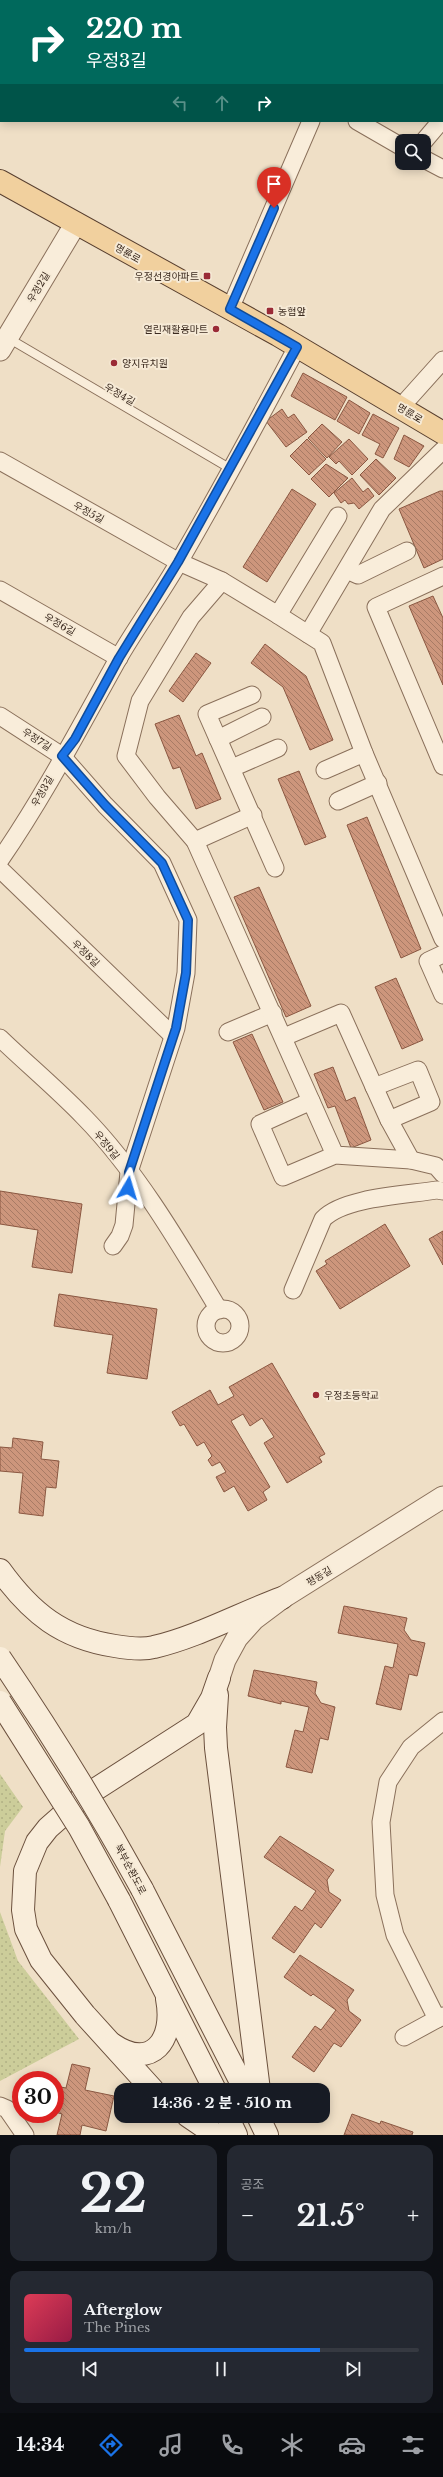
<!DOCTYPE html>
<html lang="ko">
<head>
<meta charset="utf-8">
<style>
	body { margin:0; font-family:"Libre Baskerville","Noto Sans KR",serif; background:#242831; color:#f1f3f6; height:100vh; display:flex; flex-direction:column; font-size:15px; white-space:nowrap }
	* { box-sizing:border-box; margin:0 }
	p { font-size:13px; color:#9ea1a6 }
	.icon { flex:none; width:22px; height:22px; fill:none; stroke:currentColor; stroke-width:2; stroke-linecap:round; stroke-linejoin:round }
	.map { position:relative; height:2135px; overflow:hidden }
	.details { display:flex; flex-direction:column; gap:10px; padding:10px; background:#0d0f14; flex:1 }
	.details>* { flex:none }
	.banner { position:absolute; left:0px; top:0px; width:443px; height:122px; box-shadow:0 2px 10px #0003; background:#00695c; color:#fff; overflow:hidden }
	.controls { position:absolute; left:395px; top:134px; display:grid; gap:8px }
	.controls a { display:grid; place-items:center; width:36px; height:36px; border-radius:8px; background:#171b24; box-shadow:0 2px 10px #0003; font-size:20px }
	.speed { position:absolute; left:12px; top:2071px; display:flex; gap:8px; font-size:20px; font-weight:700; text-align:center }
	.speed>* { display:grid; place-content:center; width:52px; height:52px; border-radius:50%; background:#171b24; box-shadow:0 2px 10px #0003; line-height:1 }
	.speed .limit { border:6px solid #d22; background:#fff; color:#111 }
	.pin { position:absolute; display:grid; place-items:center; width:34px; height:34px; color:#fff; margin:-41px -17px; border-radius:50% 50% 50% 0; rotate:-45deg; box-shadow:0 0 4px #0007 }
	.pin .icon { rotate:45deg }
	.me { position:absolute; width:44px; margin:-22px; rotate:7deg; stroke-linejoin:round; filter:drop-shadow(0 0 3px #0008) }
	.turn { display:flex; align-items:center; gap:14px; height:84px; padding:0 20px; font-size:18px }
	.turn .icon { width:52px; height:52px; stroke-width:2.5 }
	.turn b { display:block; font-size:28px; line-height:34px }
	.lanes { display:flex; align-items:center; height:38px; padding:0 20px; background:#0003; justify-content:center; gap:20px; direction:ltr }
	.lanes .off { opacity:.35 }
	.big { font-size:30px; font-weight:700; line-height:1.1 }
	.details .card { flex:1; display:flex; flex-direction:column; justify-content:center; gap:6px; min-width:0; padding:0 14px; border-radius:12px; background:#242831 }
	.details .dial { align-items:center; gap:0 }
	.dial b { font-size:52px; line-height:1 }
	.song { display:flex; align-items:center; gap:12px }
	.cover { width:48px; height:48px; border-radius:6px; background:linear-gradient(135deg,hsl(350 70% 55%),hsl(340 70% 35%)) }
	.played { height:4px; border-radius:2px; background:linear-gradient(90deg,#1a73e8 75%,#363941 75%) }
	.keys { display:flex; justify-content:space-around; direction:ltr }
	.heat { display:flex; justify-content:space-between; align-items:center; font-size:22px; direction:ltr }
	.details .tiles { flex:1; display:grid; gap:10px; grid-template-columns:1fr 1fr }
	.card:last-child { grid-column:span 2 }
	.trip { position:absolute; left:114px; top:2083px; width:216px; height:40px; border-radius:12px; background:#171b24; box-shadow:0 2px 10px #0003; font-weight:700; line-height:40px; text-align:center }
	.tabs { display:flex; height:64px; justify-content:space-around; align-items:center; background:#090b0e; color:#9ea1a6 }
	.tabs .icon { width:28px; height:28px }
	.tabs .on { color:#1a73e8 }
	.tabs b { font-size:18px; color:#f1f3f6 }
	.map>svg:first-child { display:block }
	.grass { fill:url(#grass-dots) }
	.building { fill:url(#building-back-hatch); stroke:#8a5741 }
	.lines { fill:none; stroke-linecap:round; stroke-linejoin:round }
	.service-casing { stroke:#8a705b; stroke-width:10 }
	.minor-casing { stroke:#8a705b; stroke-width:19 }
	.tertiary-casing { stroke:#8a705b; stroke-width:23 }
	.secondary-casing { stroke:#6c513e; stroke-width:24 }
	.primary-casing { stroke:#583f2f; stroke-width:24 }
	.service { stroke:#f9edda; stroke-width:8 }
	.minor { stroke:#f9edda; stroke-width:17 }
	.tertiary { stroke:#f9edda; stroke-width:21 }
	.secondary { stroke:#f9edda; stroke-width:22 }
	.primary { stroke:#f1d09e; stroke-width:22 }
	.secondary-bridge-casing { stroke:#6c513e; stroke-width:24; stroke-linecap:butt }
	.secondary-bridge { stroke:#f9edda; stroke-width:22 }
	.route-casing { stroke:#114b97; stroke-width:10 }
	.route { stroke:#1a73e8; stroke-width:7 }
	.poi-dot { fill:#9a2b36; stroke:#f6ead6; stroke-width:1.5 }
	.labels { text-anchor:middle; stroke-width:4; stroke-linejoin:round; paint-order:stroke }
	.street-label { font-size:10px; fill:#3b2a1f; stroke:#f6ead6 }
	.poi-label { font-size:10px; fill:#3b2a1f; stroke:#f6ead6; text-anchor:start }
</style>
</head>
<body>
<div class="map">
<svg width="443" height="2135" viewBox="0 0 443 2135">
	<defs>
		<pattern id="grass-dots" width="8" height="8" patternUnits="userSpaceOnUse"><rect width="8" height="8" fill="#cccd9a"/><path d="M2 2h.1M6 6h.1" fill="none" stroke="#b0b084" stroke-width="1.8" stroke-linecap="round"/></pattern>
		<pattern id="building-back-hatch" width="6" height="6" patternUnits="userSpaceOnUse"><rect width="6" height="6" fill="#cd967c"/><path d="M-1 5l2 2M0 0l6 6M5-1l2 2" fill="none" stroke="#a87b65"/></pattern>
	</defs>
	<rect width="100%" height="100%" fill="#efdfc6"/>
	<!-- grass -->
	<g class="grass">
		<polygon points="0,1774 23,1807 5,1831 0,1867 0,1888"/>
		<polygon points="0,1912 18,1961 79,2039 0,2081"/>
	</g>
	<!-- building -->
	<g class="building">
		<polygon points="303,373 347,397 335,420 291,396"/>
		<polygon points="349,400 370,413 359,434 337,421"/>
		<polygon points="282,409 288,418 294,414 307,432 286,447 266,421"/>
		<polygon points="373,414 399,428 383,458 375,454 380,444 362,435"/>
		<polygon points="322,424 342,442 327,458 308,438"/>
		<polygon points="404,435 424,446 409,467 394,459"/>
		<polygon points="307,439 326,459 309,475 290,456"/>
		<polygon points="349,439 368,459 352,475 339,461 336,464 329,457"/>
		<polygon points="376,459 396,478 379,495 360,475"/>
		<polygon points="326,464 348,478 329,497 311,479"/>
		<polygon points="352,478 363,492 368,488 374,496 359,509 354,503 348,504 345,500 341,503 334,493"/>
		<polygon points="292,489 316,504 267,582 243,567"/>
		<polygon points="440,491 443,491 443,559 424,568 399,509"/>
		<polygon points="433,596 443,618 443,685 409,606"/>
		<polygon points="265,644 306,676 333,740 310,750 283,687 251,663"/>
		<polygon points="196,653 211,663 183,702 169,691"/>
		<polygon points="179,715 196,756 202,753 221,799 196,809 180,767 173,769 155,724"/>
		<polygon points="299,771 326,837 305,845 278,779"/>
		<polygon points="367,817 421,949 401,958 347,825"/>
		<polygon points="259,887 311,1006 286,1017 234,897"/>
		<polygon points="396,978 423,1040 402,1049 375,987"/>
		<polygon points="252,1034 283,1102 264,1110 233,1042"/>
		<polygon points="333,1067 346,1101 355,1097 371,1140 351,1148 335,1106 328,1108 314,1074"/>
		<polygon points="0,1191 82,1204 72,1273 32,1267 38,1230 0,1224"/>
		<polygon points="385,1224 410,1266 340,1309 316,1271 327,1264 325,1261"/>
		<polygon points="443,1231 443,1265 429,1239"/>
		<polygon points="59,1294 157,1309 147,1379 107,1373 113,1335 54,1326"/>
		<polygon points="272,1363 325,1454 319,1457 322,1462 287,1483 264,1443 274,1437 262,1418 250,1426 243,1414 231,1421 270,1487 263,1492 267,1500 248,1511 234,1486 224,1492 216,1477 226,1472 220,1462 212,1466 208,1460 212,1456 204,1442 197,1446 184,1424 180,1426 172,1412 210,1390 218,1405 234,1396 229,1387"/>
		<polygon points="13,1438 43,1442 41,1459 59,1461 56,1488 46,1487 43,1516 19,1513 23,1473 0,1471 0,1447 12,1448"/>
		<polygon points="344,1606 407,1618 404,1630 411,1640 425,1643 417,1676 409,1674 401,1710 376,1704 385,1666 393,1668 398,1644 338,1633"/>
		<polygon points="254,1670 317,1682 315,1693 321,1703 335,1707 328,1740 320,1738 312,1773 286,1767 295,1730 303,1732 309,1707 281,1701 281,1704 248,1696"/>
		<polygon points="280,1836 334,1870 327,1880 329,1892 341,1900 321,1928 315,1923 294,1953 272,1938 295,1906 302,1911 316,1891 264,1857"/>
		<polygon points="300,1955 354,1990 347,2000 349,2011 361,2020 341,2047 334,2043 314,2072 292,2057 315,2026 321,2030 336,2010 313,1994 311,1996 284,1977"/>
		<polygon points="72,2064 90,2068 85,2090 114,2096 106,2131 82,2125 80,2135 57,2135 62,2114 55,2112 55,2086 66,2088"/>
		<polygon points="352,2114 380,2124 381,2121 413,2132 412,2135 344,2135"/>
	</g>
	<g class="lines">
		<!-- service casing -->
		<g class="service-casing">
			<polyline id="service" points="8,338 231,469"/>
		</g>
		<!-- minor casing -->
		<g class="minor-casing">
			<g id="minor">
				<polyline points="140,0 142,1"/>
				<polyline points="367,1 368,0"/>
				<polyline points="357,121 402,147"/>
				<polyline points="424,141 441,121"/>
				<polyline points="424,159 443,169"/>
				<polyline points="230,309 311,121"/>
				<polyline points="400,408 443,360"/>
				<polyline points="0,461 179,562 222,581"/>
				<polyline points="347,570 358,575 407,551"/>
				<polyline points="443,576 376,607 443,766"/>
				<polyline points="0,590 119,658"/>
				<polyline points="278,615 322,643 364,753 443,939"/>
				<polyline points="308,634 382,509 443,450"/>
				<polyline points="252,695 207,714 275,868"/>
				<polyline points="0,716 62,756 105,805 162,863 188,920 186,973 176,1028 129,1172 124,1225 120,1236 113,1246"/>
				<polyline points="218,739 262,717"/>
				<polyline points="232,768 278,748"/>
				<polyline points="325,770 364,753"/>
				<polyline points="338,801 378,783"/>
				<polyline points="195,841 253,815"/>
				<path d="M0 860C44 796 80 727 118 659 137 626 160 595 179 562 220 491 259 419 297 347"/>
				<polyline points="0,869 173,1036"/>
				<polyline points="443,954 428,961 443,995"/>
				<polyline points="228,1032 273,1013"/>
				<polyline points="284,1037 341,1013 389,1120 411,1160"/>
				<path d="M0 1038C27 1064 57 1089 84 1117 137 1171 180 1245 219 1310"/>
				<polyline points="374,1087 418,1070 431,1102 389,1120"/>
				<polyline points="311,1101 195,841 157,797 126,756 140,701 191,617 222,581 278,615 338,516"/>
				<polyline points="335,1155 311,1101 260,1124 283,1177 335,1155 411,1160 436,1166 443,1174"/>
				<path d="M293 1290 323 1219C344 1197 407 1195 437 1190L443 1191"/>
				<circle cx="223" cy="1326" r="17"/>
				<polyline points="443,1721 411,1747 388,1782 381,1822 385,1895 395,1935 437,2019 443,2016"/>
				<polyline points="404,2037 437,2019"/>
				<polyline points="0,2106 7,2109 25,2135"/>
			</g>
		</g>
		<!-- tertiary casing -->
		<g class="tertiary-casing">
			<g id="tertiary">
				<polyline points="0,350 76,223"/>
				<polyline points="219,1678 225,1660 237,1638 254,1619 282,1598 443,1497"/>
			</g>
		</g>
		<!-- secondary casing -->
		<g class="secondary-casing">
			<g id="secondary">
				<path d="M0 1570C31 1613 62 1638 115 1646 127 1648 143 1650 154 1647 197 1637 241 1613 282 1598"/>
				<polyline points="217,1695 215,1727 216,1748 259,2090"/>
				<polyline points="142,1889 245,2090"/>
				<polyline points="119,1900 215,2090"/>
				<path d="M112 2044C152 2071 175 2040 167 1999"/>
				<polyline points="153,2090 85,2015 41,1960 26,1929 23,1910 25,1871 37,1842 48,1828 82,1798 197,1724 212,1698 219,1678"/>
				<polyline points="188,2116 216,2135"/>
				<polyline points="227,2116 236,2135"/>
				<polyline points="258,2116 267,2135"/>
			</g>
		</g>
		<!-- primary casing -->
		<g class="primary-casing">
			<polyline id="primary" points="0,181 278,335 443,433"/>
		</g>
		<!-- service -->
		<use href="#service" class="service"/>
		<!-- minor -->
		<use href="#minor" class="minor"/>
		<!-- tertiary -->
		<use href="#tertiary" class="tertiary"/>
		<!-- secondary -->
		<use href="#secondary" class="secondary"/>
		<!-- primary -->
		<use href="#primary" class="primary"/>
		<!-- secondary-bridge casing -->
		<g class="secondary-bridge-casing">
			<g id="secondary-bridge">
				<path d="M0 1658C51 1733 98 1809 142 1889"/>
				<polyline points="0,1702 79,1827 119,1900"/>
			</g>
		</g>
		<!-- secondary-bridge -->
		<use href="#secondary-bridge" class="secondary-bridge"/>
	</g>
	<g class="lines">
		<!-- route casing -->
		<g class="route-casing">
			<polyline id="route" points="128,1188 129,1172 176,1028 186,973 188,920 162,863 105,805 62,756 75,739 119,658 178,562 297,347 230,309 274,208"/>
		</g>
		<!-- route -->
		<use href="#route" class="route"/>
	</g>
	<!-- markers -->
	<g class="poi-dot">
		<rect x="203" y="272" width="8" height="8" rx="2"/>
		<rect x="266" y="307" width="8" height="8" rx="2"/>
		<circle cx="216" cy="329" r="4"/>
		<circle cx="114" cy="363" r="4"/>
		<circle cx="316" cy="1395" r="4"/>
	</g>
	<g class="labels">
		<!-- street labels -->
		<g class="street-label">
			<text transform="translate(128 253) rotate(29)" y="4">명륜로</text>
			<text transform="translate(38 287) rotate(-59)" y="4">우정2길</text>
			<text transform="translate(120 394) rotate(30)" y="4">우정4길</text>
			<text transform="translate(410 413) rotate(31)" y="4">명륜로</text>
			<text transform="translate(89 512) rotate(29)" y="4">우정5길</text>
			<text transform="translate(60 624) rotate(30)" y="4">우정6길</text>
			<text transform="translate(37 739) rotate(33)" y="4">우정7길</text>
			<text transform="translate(42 791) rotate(-60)" y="4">우정3길</text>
			<text transform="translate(86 953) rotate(44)" y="4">우정8길</text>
			<text transform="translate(107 1145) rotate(51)" y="4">우정9길</text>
			<text transform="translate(319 1576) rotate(-31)" y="4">평동길</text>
			<text transform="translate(131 1869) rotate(62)" y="4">북부순환도로</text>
		</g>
		<!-- poi labels -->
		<g class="poi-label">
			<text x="199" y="280" text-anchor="end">우정선경아파트</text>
			<text x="278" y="315">농협앞</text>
			<text x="208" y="333" text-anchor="end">열린재활용마트</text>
			<text x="122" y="367">양지유치원</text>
			<text x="324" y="1399">우정초등학교</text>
		</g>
	</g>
</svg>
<div class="controls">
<a><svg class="icon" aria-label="search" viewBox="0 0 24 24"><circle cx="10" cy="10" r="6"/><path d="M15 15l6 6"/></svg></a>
</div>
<div class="speed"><div class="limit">30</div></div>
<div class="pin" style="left:274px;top:208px;background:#d93025"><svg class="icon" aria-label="arrive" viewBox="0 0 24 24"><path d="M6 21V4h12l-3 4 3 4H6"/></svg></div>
<svg class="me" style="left:128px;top:1188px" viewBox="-20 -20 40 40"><path d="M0-17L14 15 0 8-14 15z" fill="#1a73e8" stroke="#fff" stroke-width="4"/></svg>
<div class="trip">14:36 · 2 분 · 510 m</div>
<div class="banner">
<div class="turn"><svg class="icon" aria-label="right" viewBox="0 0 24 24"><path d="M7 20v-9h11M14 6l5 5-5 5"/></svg><div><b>220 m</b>우정3길</div></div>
<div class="lanes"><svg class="icon off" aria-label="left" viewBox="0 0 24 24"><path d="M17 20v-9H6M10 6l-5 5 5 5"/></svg><svg class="icon off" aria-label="ahead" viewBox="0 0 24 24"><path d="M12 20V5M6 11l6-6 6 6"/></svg><svg class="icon" aria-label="right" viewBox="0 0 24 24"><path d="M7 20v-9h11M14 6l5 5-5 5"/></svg></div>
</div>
</div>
<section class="details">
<div class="tiles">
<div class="card dial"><b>22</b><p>km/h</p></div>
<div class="card"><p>공조</p>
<div class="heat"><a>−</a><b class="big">21.5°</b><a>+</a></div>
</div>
<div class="card">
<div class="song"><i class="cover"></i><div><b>Afterglow</b><p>The Pines</p></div></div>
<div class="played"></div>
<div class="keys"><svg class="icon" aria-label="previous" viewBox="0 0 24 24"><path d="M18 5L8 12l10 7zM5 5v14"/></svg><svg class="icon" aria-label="pause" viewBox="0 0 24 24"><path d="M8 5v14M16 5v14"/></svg><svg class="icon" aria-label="next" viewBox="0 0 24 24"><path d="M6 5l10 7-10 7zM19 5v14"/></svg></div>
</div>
</div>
</section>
<nav class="tabs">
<b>14:34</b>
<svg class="icon on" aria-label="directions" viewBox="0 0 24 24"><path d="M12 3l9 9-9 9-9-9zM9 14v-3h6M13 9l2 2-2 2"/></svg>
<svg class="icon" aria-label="music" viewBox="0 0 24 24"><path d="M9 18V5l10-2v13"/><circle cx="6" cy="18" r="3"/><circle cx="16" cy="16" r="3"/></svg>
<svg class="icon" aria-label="phone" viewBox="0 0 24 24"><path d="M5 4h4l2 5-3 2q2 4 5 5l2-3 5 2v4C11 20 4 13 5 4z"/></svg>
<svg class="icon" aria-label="climate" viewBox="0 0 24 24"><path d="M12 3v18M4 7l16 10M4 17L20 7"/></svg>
<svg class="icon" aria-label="car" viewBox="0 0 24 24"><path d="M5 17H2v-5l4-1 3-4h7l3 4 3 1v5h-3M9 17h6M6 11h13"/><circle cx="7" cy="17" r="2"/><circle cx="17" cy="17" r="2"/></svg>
<svg class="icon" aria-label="filters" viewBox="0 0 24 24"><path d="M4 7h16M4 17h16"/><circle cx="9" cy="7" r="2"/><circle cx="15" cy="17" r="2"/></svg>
</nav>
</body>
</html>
